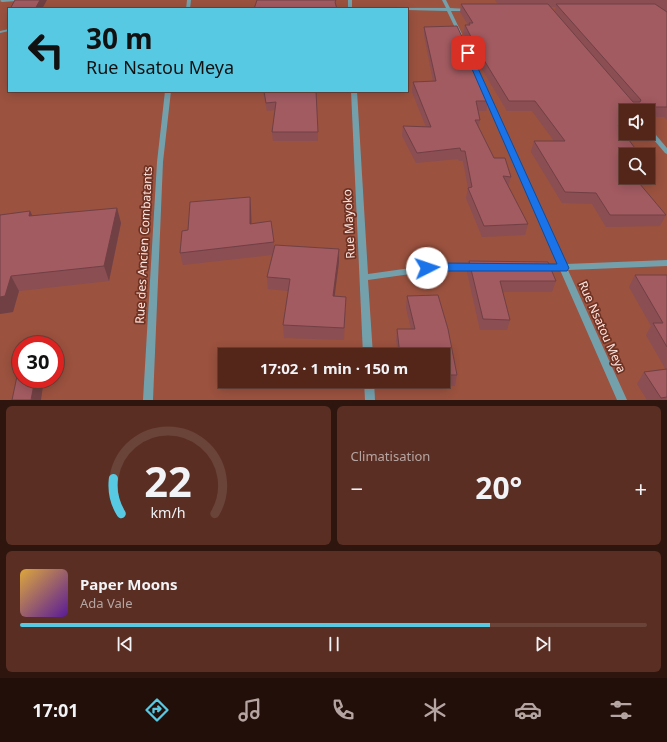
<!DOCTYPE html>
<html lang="fr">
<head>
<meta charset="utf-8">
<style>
	body { margin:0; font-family:"Noto Sans",sans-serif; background:#5a2e23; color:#f1f3f6; height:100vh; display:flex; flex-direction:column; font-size:15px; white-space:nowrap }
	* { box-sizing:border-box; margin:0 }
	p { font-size:13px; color:#b5a5a2 }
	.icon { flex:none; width:22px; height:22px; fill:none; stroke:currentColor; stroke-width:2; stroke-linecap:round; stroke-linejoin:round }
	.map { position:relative; height:400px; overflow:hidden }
	.side { display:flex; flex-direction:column; gap:6px; padding:6px; background:#2e150e; flex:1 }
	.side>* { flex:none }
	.top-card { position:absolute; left:8px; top:8px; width:400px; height:84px; border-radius:0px; box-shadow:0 2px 10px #0003,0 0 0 1px #6a4339; background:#58c9e3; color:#111; overflow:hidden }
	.controls { position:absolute; left:619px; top:104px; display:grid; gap:8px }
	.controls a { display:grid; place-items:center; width:36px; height:36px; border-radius:0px; background:#54261a; box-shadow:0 2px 10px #0003,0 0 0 1px #6a4339; font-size:20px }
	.speed { position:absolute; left:12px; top:336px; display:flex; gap:8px; font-size:20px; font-weight:700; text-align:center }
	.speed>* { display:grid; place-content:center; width:52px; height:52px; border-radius:50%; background:#54261a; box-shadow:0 2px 10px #0003,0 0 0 1px #6a4339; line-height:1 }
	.speed .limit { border:6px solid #d22; background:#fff; color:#111 }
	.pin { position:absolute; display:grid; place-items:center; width:34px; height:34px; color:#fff; margin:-17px; border-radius:8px; box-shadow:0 2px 6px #0006 }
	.me { position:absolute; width:44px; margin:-22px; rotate:86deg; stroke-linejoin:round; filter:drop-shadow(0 0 3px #0008) }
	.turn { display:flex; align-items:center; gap:14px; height:84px; padding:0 12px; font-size:18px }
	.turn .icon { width:52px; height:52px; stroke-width:2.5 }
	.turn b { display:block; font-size:28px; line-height:34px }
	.big { font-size:30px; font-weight:700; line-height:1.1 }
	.side .widget { flex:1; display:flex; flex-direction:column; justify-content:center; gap:6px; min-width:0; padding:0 14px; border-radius:6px; background:#5a2e23 }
	.side .dial { align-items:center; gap:0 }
	.dial svg { height:104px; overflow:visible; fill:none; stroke:#6a4339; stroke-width:7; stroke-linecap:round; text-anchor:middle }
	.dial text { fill:#f1f3f6; stroke:none }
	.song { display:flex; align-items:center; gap:12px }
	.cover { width:48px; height:48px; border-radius:6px; background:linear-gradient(135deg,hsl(40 70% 55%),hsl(270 70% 35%)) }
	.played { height:4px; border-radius:2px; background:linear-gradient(90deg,#58c9e3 75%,#6a4339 75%) }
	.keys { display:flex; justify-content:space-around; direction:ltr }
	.heat { display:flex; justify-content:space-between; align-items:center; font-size:22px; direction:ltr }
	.side .tiles { flex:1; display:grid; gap:6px; grid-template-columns:1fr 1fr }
	.widget:last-child { grid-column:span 2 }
	.trip { position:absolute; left:218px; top:348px; width:232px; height:40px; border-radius:0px; background:#54261a; box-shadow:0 2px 10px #0003,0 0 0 1px #6a4339; font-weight:700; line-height:40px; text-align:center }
	.dock { display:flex; height:64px; justify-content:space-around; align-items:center; background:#220f0a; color:#b5a5a2 }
	.dock .icon { width:28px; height:28px }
	.dock .active { color:#58c9e3 }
	.dock b { font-size:18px; color:#f1f3f6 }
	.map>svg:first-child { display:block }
	.green { fill:#9b523f; fill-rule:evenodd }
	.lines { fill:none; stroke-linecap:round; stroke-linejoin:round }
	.minor { fill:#74a0ac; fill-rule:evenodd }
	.wall { fill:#8a4e53; fill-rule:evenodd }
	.shaded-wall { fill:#714044 }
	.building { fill:#a15b61; stroke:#714044 }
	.route { fill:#1a73e8; stroke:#114b97 }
	.labels { text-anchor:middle; stroke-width:3.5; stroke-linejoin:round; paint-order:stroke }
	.street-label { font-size:12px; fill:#fee6e0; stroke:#703222 }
</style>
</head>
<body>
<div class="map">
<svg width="667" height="400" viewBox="0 0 667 400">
	<rect width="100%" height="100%" fill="#703222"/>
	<!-- green -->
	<path class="green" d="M0 0H667V400H0ZM9 9H407V91H9ZM626 111H648V133H626ZM626 155H648V177H626ZM21 345H55V379H21ZM225 355H443V381H225Z"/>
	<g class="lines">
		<!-- minor -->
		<g class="minor">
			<polygon points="1,0 19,0 17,1 2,2 0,1"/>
			<polygon points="187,0 191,0 190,9 186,9"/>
			<polygon points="348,0 352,0 352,8 378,8 380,9 336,9 338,8 348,8"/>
			<polygon points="442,0 446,0 450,8 469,9 471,10 469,11 451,11 462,34 462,35 458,34 447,11 407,10 407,9 405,9 407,8 446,8"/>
			<polygon points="9,29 9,31 0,33 0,31"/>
			<polygon points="479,76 482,78 566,264 667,260 667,266 568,270 627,400 617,400 560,270 542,271 539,270 538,268 539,266 558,264 476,78"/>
			<polygon points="165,91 171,91 163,162 153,400 143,400 157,162"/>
			<polygon points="351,91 357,91 368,274 439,264 478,264 481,265 482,267 481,269 478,270 439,270 368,280 373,355 363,355"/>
			<polygon points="648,127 650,128 667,148 667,154 665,153 648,133"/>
			<polygon points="364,381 374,381 375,400 365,400"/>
		</g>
	</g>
	<!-- wall -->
	<g class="wall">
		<path d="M495 0H667V120L664 117H648V111H626V133H635L634 135H625L626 177H648V165L654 173 649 184H640L666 215 660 226 606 227 592 204 562 203 531 152 534 141H554L532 111H507L474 56 463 34 465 25H468L460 12 461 4H498ZM551 7H556L555 11Z"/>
		<polygon points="424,27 488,101 486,111 478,111 480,120 478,128 494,158 511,177 508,186 528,224 525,235 482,237 466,198 468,188 463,161 459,161 458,159 416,163 402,136 403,126 426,127 412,92 413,82 433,81 424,35"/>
		<polygon points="263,91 316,91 318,141 273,141 272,132 275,110 267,111"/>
		<polygon points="250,197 251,209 251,224 271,221 274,246 339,249 339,262 334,296 346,297 344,340 284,338 283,325 288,291 268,289 267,277 272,255 183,265 180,253 188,230"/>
		<polygon points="117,208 121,223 109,281 19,291 13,312 0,314 0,215 30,211 33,216"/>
		<polygon points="469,261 556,281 552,292 503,292 510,320 507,330 480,330 467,272"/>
		<polygon points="635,275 667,275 667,400 647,400 637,384 644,372 666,370 646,335 651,326 629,287"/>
		<polygon points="407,296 457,375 455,386 401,387 401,381 443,381 443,355 398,355 396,340 397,329 411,329 406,308"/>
	</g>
	<!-- shaded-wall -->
	<g class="shaded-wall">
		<polygon points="40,0 47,0 42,9 35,9"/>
		<polygon points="9,15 9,21 7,16"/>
		<polygon points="250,197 251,209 252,236 250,224"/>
		<polygon points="117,208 121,223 109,281 104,266"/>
		<polygon points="30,211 37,225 29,216"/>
		<polygon points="339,249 339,262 333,309 333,296"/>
		<polygon points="11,276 19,291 13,312 0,314 0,297"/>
		<polygon points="35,379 44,379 41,400 31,400"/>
	</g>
	<!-- building -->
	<g class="building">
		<polygon points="15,0 40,0 35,9 10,9"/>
		<polygon points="257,0 336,0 335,2 337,9 254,9"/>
		<polygon points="461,4 548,4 633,102 640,102 641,100 556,4 655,4 667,12 667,107 624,107 627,111 626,111 626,125 618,125 640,155 626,155 626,177 634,177 666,215 610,215 596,193 565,192 534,141 565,141 535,101 509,101 476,47 465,25 470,25 469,23 473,23"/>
		<polygon points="457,26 480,76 488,101 476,101 480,120 475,120 494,158 505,158 511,177 503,176 528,224 484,226 468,188 472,187 465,151 461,151 460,148 417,153 403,126 431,127 413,82 436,81 424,27"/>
		<polygon points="264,91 316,91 318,132 272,132 276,102 266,103"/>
		<polygon points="648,165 654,173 648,173"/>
		<polygon points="250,197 250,224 271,221 274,242 180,253 182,231 188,230 190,202"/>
		<polygon points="117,208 104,266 11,276 5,296 0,297 0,215 30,211 29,216"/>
		<polygon points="275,245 339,249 333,296 346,297 344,328 283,325 290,279 267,277"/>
		<polygon points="469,261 548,262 556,281 500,281 510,320 483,319"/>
		<polygon points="635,275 667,275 667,347 653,323 663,323"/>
		<polygon points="438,295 448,329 457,375 443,375 443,355 400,355 397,329 415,329 407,296"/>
		<polygon points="21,357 21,379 35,379 31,400 12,400"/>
		<polygon points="667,369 667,397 661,398 644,372"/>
	</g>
	<!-- route -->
	<polygon class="route" points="468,51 471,53 569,268 567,271 439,271 427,272 424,271 422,268 424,266 439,263 557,264 465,53"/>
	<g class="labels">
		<!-- street labels -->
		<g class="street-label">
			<text transform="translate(349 224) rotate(-93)" y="4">Rue Mayoko</text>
			<text transform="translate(144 245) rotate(-87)" y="4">Rue des Ancien Combatants</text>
			<text transform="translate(602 327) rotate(66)" y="4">Rue Nsatou Meya</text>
		</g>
	</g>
</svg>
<div class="controls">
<a><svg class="icon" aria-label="sound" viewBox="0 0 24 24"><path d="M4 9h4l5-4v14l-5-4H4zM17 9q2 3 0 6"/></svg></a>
<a><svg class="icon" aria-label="search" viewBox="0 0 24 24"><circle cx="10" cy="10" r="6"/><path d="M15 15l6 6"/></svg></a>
</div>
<div class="speed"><div class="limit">30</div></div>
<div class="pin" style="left:468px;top:53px;background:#d93025"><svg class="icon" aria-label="arrive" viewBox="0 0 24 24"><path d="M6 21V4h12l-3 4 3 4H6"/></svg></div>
<svg class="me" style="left:427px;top:268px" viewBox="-20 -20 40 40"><circle r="19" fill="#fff"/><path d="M0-13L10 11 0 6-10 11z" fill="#1a73e8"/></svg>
<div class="trip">17:02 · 1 min · 150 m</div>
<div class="top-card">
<div class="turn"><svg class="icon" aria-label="left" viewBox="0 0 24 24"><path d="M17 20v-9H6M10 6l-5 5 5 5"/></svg><div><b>30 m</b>Rue Nsatou Meya</div></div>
</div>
</div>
<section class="side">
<div class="tiles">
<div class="widget dial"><svg viewBox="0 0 100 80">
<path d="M14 69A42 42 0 1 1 86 69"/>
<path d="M14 69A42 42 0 0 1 8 42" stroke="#58c9e3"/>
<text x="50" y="56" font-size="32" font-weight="700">22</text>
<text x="50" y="72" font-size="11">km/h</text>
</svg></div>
<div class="widget"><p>Climatisation</p>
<div class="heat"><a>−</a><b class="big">20°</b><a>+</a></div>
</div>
<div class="widget">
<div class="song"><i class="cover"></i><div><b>Paper Moons</b><p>Ada Vale</p></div></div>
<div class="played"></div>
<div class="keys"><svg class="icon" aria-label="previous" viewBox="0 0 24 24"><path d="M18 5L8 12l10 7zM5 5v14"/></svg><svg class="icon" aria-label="pause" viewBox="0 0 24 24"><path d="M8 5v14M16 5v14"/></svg><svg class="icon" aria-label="next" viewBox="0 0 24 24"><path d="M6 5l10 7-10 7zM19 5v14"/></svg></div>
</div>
</div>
</section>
<nav class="dock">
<b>17:01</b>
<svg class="icon active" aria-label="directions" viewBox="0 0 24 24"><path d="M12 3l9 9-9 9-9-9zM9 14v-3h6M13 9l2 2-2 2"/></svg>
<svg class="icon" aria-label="music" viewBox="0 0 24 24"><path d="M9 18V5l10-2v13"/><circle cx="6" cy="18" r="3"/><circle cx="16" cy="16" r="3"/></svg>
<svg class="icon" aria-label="phone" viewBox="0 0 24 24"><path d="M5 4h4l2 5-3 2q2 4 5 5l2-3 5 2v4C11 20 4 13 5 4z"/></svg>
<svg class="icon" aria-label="climate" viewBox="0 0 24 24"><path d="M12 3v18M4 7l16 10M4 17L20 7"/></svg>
<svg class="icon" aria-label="car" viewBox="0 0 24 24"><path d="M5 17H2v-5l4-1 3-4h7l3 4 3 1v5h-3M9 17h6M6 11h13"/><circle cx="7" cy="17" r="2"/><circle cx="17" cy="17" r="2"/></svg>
<svg class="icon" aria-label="filters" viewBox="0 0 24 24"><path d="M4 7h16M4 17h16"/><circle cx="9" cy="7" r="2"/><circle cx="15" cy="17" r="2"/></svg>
</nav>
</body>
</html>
